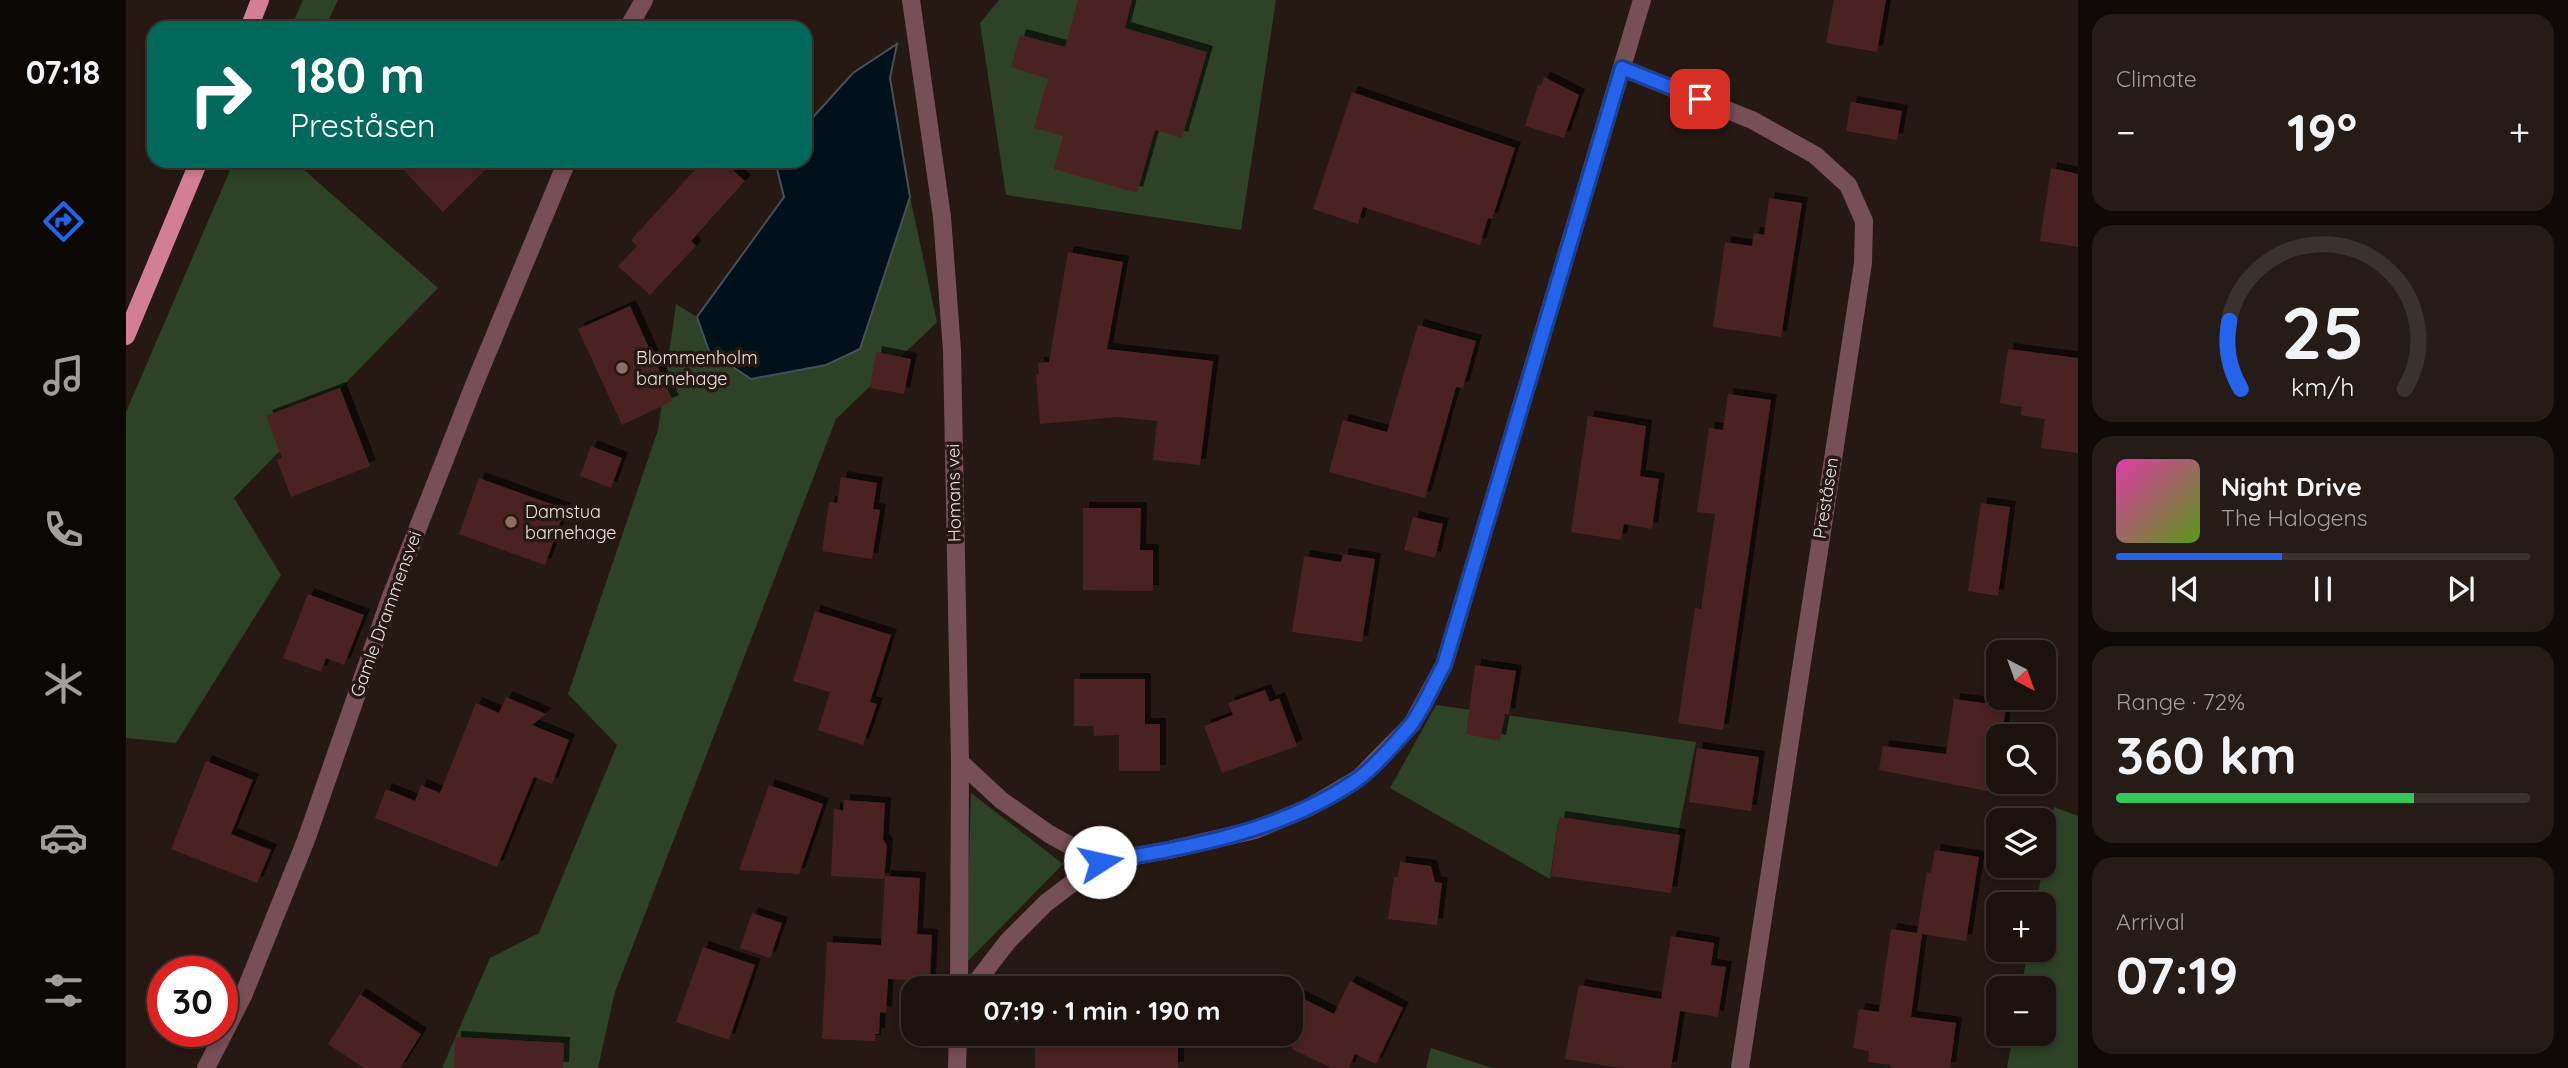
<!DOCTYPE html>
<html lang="en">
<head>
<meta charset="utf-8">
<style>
	body { margin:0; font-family:Quicksand,sans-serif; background:#251c17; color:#f1f3f6; height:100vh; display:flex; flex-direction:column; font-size:26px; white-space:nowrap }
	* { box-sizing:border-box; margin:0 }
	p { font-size:23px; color:#a09e9e }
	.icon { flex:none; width:38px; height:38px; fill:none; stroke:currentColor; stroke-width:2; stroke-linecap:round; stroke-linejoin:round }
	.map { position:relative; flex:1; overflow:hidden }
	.panel { display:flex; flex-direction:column; gap:14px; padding:14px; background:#0f0a08; width:490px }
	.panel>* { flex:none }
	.hud { position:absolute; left:21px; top:21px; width:665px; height:147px; border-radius:21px; box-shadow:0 4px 10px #0003,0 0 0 2px #3a322e; background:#00695c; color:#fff; overflow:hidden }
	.needle { width:46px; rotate:139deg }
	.fabs { position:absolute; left:1860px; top:640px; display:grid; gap:14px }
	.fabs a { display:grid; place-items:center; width:70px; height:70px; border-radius:14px; background:#1c130e; box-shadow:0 4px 10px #0003,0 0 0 2px #3a322e; font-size:35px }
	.speed { position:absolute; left:21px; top:956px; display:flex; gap:14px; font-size:35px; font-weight:700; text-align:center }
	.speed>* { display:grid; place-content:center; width:91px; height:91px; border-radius:50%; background:#1c130e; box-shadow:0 4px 10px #0003,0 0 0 2px #3a322e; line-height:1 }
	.speed .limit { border:10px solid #d22; background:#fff; color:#111 }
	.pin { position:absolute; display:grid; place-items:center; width:60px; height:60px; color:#fff; margin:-30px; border-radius:14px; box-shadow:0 4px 10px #0006 }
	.me { position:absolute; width:77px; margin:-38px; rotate:80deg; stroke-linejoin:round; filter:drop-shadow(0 0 5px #0008) }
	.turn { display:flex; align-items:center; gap:24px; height:147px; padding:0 28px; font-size:32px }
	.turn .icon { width:91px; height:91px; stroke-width:2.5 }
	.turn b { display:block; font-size:49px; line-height:60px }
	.big { font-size:52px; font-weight:800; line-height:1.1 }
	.panel .card { flex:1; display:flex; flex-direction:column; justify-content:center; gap:10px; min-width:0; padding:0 24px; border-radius:21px; background:#251c17 }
	.panel .dial { align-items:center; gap:0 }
	.dial svg { height:182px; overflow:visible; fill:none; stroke:#3a322e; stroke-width:7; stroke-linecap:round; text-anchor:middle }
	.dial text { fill:#f1f3f6; stroke:none }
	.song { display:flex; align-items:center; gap:21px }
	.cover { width:84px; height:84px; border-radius:10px; background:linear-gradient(135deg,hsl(320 70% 55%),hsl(90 70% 35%)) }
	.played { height:7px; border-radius:4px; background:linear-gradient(90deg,#2563eb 40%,#3a322e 40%) }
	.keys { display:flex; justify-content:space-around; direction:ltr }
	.heat { display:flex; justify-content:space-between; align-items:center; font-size:38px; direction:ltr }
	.charge { height:10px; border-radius:5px; background:linear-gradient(90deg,#34c759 72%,#3a322e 0) }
	.trip { position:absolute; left:775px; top:976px; width:402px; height:70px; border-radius:21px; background:#1c130e; box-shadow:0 4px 10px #0003,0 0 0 2px #3a322e; font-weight:800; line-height:70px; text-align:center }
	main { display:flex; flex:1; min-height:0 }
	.menu { display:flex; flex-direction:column; width:126px; justify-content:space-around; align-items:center; background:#0b0806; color:#a09e9e }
	.menu .icon { width:49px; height:49px }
	.menu .current { color:#2563eb }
	.menu b { font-size:32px; color:#f1f3f6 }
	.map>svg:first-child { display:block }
	.green { fill:#2d4226 }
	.water { fill:#00111c; stroke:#465056; stroke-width:2 }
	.building { fill:#4c2221; filter:url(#shadow) }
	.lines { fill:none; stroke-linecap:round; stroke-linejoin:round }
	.minor { stroke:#774f57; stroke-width:18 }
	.major { stroke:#d37f93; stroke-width:18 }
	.route-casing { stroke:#184099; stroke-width:18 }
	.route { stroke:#2563eb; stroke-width:12 }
	.education-dot { fill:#8d6e63; stroke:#261913; stroke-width:2.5 }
	.labels { text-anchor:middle; stroke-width:7; stroke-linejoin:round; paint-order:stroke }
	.poi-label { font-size:18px; fill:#ebe2de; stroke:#261913; text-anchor:start }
	.street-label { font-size:18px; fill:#ebe2de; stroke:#261913 }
</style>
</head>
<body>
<main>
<nav class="menu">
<b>07:18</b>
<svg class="icon current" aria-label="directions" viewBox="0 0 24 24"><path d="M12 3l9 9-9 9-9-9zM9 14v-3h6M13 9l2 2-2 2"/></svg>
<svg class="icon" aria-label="music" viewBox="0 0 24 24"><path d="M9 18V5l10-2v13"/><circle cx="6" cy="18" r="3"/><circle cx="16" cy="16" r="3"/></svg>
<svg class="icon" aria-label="phone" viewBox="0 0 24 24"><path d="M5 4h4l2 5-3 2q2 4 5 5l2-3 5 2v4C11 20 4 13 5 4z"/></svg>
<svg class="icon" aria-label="climate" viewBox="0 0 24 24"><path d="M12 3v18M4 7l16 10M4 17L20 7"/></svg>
<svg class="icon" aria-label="car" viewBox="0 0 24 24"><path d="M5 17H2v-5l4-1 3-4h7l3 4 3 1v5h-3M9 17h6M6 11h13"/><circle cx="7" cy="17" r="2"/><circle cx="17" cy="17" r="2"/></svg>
<svg class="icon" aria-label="filters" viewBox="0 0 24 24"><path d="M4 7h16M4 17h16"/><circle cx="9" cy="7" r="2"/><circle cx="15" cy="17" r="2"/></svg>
</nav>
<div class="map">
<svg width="1952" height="1068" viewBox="0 0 1952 1068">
	<defs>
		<filter id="shadow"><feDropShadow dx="6" dy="-6" stdDeviation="0" flood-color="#0009"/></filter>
	</defs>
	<rect width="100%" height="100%" fill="#261913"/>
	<!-- green -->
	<g class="green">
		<polygon points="177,0 212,0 199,28 165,28"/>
		<polygon points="873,0 1150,0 1115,230 880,195 854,23"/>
		<polygon points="108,161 168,161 312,288 108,498 155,575 50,743 0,738 0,412"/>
		<polygon points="784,197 811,322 710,419 489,992 472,1068 316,1068 364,958 413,933 491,745 442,694 532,430 550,304 571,317 583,351 625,379 700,365 734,349"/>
		<polygon points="1310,705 1570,742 1551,839 1432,822 1424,879 1264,788"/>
		<polygon points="845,793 937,864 840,963"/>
		<polygon points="1928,807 1952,816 1952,1068 1881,1068 1887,1034 1918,1034 1918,989 1895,989 1902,950 1918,950 1918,905 1910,905"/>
		<polygon points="1305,1048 1366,1068 1300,1068"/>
	</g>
	<!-- water -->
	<polygon class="water" points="771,44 764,78 784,197 734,349 700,365 625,379 583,351 571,317 658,197 649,161 679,161 679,126 727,73"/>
	<!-- building -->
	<g class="building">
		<polygon points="952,0 1006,0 999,28 1081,52 1056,138 1029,130 1011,193 928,169 937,136 908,128 922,79 885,67 894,35 939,47"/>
		<polygon points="1708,0 1760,0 1751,52 1700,43"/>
		<polygon points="1418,77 1453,95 1438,138 1399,126 1412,85 1415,86"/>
		<polygon points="1226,92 1389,148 1366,219 1362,218 1354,245 1237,207 1232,224 1187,209"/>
		<polygon points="1725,102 1776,111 1771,140 1720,131"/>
		<polygon points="269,161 368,161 317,212"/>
		<polygon points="577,161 597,161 619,181 565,241 570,246 524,295 492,266 511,246 505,240"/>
		<polygon points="1925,168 1952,174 1952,247 1914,241"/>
		<polygon points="1643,198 1676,203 1655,337 1587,327 1599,242 1626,246 1628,233 1638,235"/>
		<polygon points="942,252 997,262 981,349 1087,361 1074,465 1027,460 1031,421 992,417 914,424 910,375 913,374 912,363 923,362"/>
		<polygon points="504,306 547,401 496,425 452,329"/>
		<polygon points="1292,325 1350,341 1337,388 1330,387 1299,498 1203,472 1217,420 1261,432"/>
		<polygon points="1882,349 1952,358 1952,453 1915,448 1919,419 1895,415 1896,407 1874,403"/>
		<polygon points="750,352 785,359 778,394 744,388"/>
		<polygon points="214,388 244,466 165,497 151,460 156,458 140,416"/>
		<polygon points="1602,394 1645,400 1597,730 1552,723 1569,608 1575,609 1589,514 1571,512 1583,428 1597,430"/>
		<polygon points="1462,416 1520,426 1514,476 1533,479 1526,529 1498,524 1495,540 1445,532"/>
		<polygon points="465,446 496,458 485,488 454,476"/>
		<polygon points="715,477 751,483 747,509 754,510 746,559 696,551 703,502 711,503"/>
		<polygon points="353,478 439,509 419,565 333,534"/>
		<polygon points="1855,503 1884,507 1872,596 1842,591"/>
		<polygon points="957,508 1015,508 1014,550 1027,550 1027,591 957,590"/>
		<polygon points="1287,517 1317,524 1309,558 1278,550"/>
		<polygon points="1217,554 1249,559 1236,642 1166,632 1178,556 1215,562"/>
		<polygon points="182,594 238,615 218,665 200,658 195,672 157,658"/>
		<polygon points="689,611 765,635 744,702 751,704 737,745 692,730 704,692 667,681"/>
		<polygon points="1349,665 1390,671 1383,715 1379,714 1374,741 1340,734"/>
		<polygon points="948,679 1019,679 1019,724 1034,724 1034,771 993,771 993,735 968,736 967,726 948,726"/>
		<polygon points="1139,690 1144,702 1153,698 1171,746 1096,773 1078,726 1107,715 1102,703"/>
		<polygon points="380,697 420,714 406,725 443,740 426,784 408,777 371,867 249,818 260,789 289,801 295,785 314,793 350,703 373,713"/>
		<polygon points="1828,699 1880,706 1876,737 1872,737 1872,793 1753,770 1757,746 1820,754"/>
		<polygon points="1571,748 1633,757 1625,811 1563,802"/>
		<polygon points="80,761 127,780 105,834 145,850 131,883 45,849"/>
		<polygon points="643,785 697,804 673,874 613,870"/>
		<polygon points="718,800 759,803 757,839 761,846 758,879 705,876 708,808 717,811"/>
		<polygon points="1433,817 1554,835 1545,893 1425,876"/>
		<polygon points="1809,850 1853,857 1840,941 1796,934 1785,1017 1830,1023 1824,1068 1764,1068 1765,1065 1742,1062 1743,1051 1727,1048 1733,1009 1753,1012 1765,929 1791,933 1801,872 1805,873"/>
		<polygon points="1274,862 1305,866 1309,882 1316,883 1311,925 1262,919 1268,877 1272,877"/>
		<polygon points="759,876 794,878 791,934 806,935 804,981 762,979 760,1013 754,1012 753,1034 749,1034 749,1041 696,1039 701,942 755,945"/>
		<polygon points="626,913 656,923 644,958 614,948"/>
		<polygon points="1545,936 1588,943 1585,965 1600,967 1592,1017 1554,1011 1545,1068 1495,1068 1439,1059 1453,985 1535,999"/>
		<polygon points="577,947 629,965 603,1040 550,1022"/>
		<polygon points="1224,981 1277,1008 1250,1064 1229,1054 1223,1068 1205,1068 1166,1049 1166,993 1208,1014"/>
		<polygon points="234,994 295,1034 274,1068 238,1068 202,1044"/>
		<rect x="909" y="1034" width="143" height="34"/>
		<polygon points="329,1037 438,1043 437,1068 328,1068"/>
	</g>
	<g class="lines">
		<!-- minor -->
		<g class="minor">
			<polyline points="785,0 816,217 826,350 834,762 833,989"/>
			<polyline points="502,28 518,0"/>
			<polyline points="1496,68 1626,120 1689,155 1722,185 1738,221 1737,263 1614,1068"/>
			<polyline points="834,762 875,800 923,834 974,862"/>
			<polyline points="845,989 882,941 920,903 974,862 1043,850 1129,830 1184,807 1233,778 1286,724 1318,665 1516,0"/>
			<polyline points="80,1068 117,996 180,840 264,599 348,385 441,161"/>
			<polyline points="831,1068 832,1034"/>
		</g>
		<!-- major -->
		<g class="major">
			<polyline points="123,28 134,0"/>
			<polyline points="0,336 73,161"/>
		</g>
	</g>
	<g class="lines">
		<!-- route casing -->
		<g class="route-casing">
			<path id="route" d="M974 862C1063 847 1156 832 1232 779 1247 768 1272 740 1284 726 1298 708 1307 684 1318 665L1496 68 1574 99"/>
		</g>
		<!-- route -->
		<use href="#route" class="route"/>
	</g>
	<!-- markers -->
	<g class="education-dot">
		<circle cx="496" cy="368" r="7"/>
		<circle cx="385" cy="522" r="7"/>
	</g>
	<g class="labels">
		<!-- poi labels -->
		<g class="poi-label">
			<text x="510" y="364">Blommenholm<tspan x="510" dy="21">barnehage</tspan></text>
			<text x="399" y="518">Damstua<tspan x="399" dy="21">barnehage</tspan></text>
		</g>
		<!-- street labels -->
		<g class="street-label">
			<text transform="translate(828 493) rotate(-91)" y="6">Homans vei</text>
			<text transform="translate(1700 498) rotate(-81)" y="6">Preståsen</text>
			<text transform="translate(260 614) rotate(-70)" y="6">Gamle Drammensvei</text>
		</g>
	</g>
</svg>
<div class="fabs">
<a><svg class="needle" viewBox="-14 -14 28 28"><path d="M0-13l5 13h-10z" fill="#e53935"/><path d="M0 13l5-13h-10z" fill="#a09e9e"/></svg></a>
<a><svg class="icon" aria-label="search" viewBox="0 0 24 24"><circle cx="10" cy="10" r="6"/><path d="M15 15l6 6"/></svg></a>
<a><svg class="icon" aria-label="layers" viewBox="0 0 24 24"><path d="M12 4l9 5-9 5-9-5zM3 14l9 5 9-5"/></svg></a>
<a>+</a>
<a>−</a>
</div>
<div class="speed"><div class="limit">30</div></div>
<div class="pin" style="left:1574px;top:99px;background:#d93025"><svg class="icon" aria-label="arrive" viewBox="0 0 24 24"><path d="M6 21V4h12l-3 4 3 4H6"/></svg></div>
<svg class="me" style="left:974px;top:862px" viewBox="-20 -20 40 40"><circle r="19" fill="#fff"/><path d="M0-13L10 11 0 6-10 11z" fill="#2563eb"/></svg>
<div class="trip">07:19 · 1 min · 190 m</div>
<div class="hud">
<div class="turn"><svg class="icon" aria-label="right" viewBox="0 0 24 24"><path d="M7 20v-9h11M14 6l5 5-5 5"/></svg><div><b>180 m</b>Preståsen</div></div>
</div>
</div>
<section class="panel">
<div class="card"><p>Climate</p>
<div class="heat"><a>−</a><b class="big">19°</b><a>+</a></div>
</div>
<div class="card dial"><svg viewBox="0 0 100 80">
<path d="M14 69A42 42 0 1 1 86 69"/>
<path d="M14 69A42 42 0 0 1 9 39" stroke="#2563eb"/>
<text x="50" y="56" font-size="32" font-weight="700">25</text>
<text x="50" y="72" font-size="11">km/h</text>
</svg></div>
<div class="card">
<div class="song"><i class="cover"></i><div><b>Night Drive</b><p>The Halogens</p></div></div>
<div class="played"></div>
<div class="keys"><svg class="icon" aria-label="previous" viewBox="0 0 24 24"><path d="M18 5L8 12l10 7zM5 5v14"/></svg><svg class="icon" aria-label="pause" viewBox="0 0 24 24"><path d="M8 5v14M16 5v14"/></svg><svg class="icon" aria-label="next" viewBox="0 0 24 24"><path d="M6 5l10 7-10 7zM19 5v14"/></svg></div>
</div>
<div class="card"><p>Range · 72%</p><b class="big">360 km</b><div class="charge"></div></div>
<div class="card"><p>Arrival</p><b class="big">07:19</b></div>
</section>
</main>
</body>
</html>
